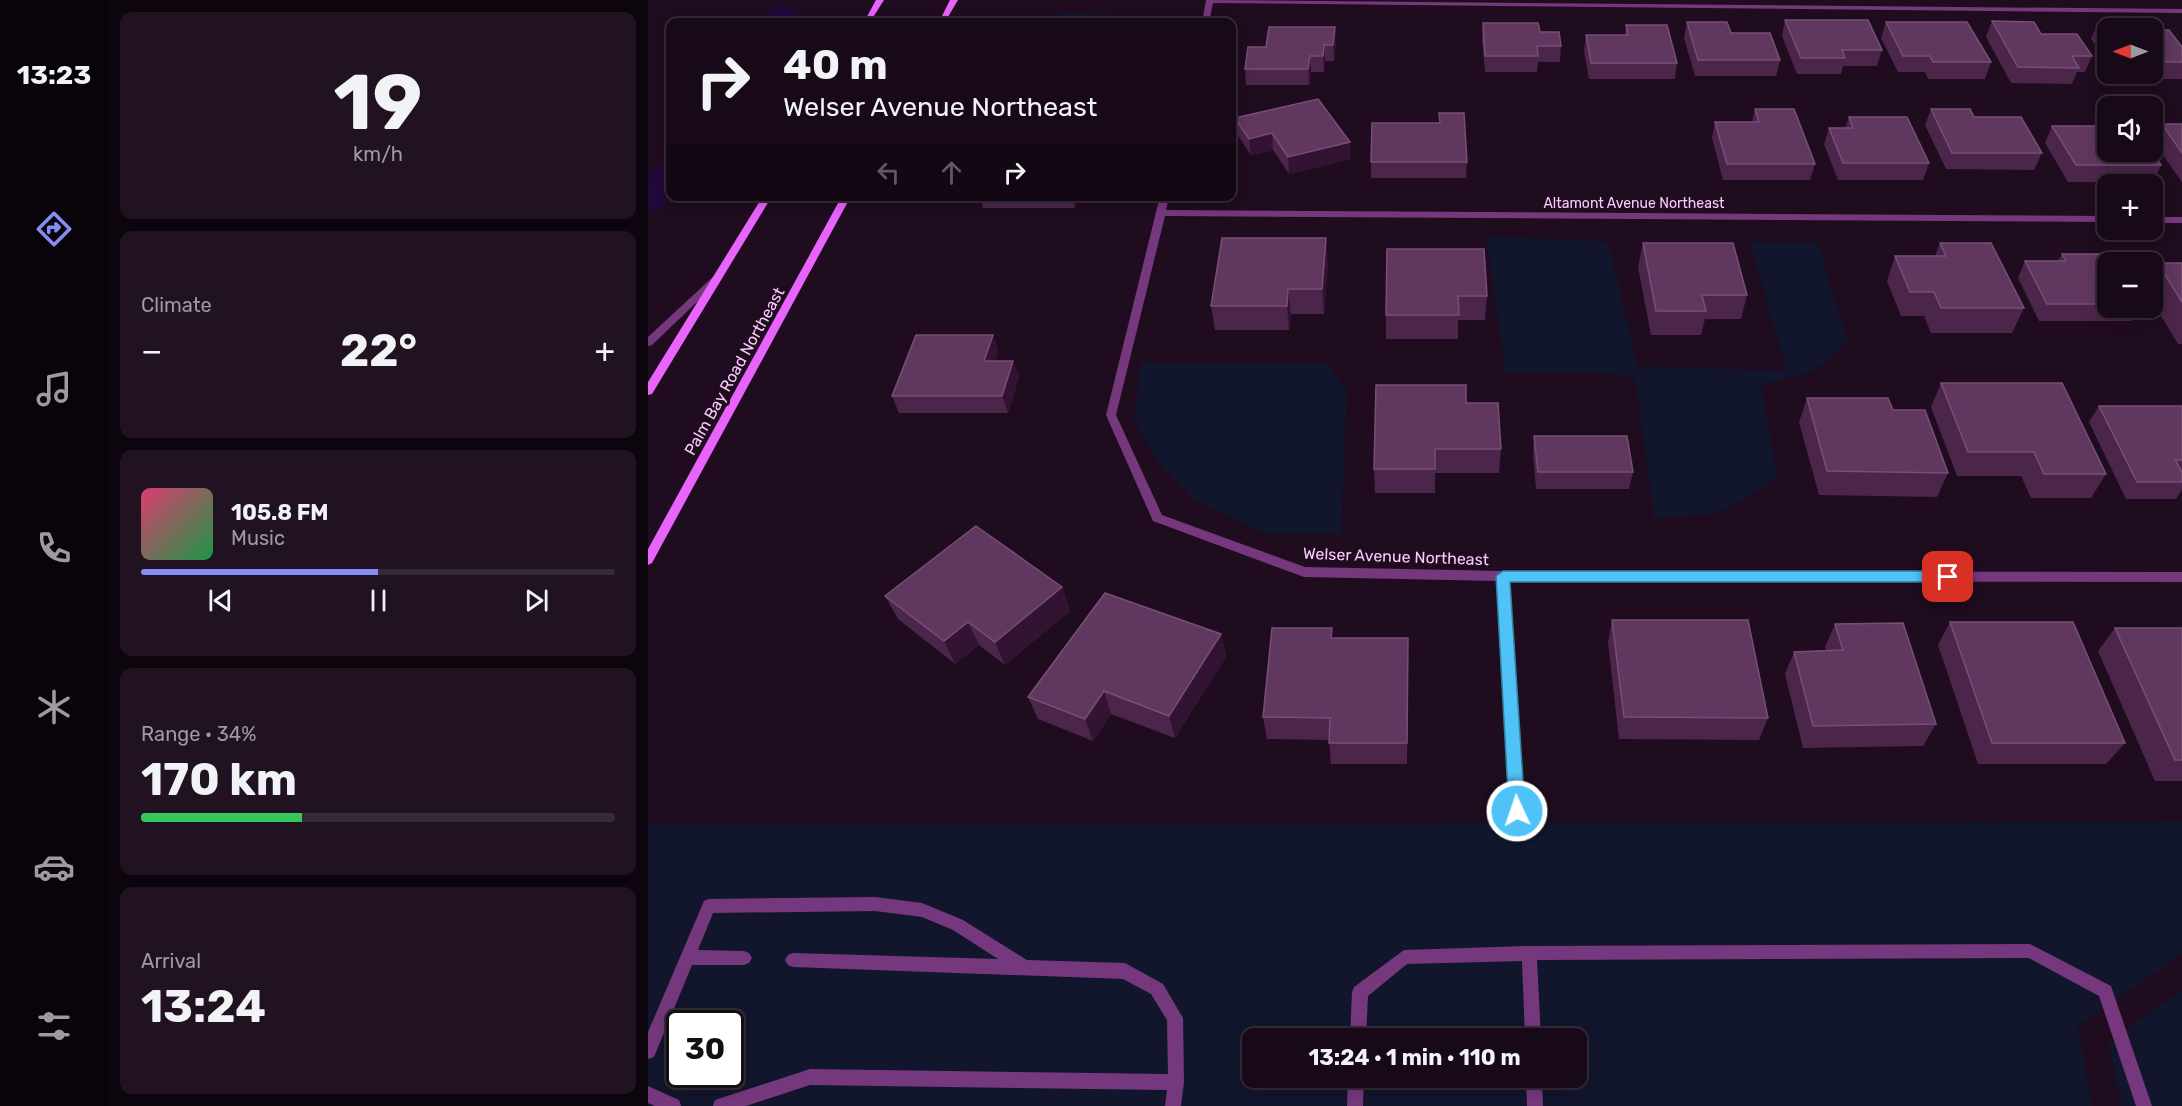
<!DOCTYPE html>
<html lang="en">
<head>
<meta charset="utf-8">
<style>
	body { margin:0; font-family:Rubik,sans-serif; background:#201220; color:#f1f3f6; height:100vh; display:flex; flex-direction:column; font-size:22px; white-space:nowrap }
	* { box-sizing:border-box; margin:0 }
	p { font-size:20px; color:#9e9aa1 }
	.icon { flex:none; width:33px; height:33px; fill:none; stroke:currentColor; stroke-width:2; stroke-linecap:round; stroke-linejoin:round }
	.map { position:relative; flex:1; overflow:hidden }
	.drawer { display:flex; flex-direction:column; gap:12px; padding:12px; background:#0d050d; width:540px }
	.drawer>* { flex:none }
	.banner { position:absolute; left:18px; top:18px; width:570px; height:183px; border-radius:12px; box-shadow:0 3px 15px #0003,0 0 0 2px #362a36; background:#170917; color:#f1f3f6; overflow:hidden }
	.needle { width:39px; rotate:270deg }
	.fabs { position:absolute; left:1449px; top:18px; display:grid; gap:12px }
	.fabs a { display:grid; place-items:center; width:66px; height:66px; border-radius:12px; background:#170917; box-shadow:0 3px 15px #0003,0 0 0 2px #362a36; font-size:30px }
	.speed { position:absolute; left:18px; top:1010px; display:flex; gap:12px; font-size:30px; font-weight:700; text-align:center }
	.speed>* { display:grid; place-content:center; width:78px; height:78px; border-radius:50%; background:#170917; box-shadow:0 3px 15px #0003,0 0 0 2px #362a36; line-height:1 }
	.speed .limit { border:3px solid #111; border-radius:9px; background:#fff; color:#111 }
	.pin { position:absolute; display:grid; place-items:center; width:51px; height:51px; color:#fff; margin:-26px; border-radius:12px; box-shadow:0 3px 9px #0006 }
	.me { position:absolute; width:66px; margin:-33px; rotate:357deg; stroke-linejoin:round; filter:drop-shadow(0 0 4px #0008) }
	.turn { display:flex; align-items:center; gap:21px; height:126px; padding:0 18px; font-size:27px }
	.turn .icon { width:78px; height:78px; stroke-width:2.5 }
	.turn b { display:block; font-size:42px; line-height:51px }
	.lanes { display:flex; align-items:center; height:57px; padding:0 18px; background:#0003; justify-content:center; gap:30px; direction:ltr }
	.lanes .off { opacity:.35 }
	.big { font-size:45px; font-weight:700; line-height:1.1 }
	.drawer .tile { flex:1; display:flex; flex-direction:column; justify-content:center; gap:9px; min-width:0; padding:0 21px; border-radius:12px; background:#201220 }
	.drawer .dial { align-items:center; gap:0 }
	.dial b { font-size:78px; line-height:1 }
	.song { display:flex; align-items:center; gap:18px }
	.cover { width:72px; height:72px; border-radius:9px; background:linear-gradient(135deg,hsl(340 70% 55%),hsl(140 70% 35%)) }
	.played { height:6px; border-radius:3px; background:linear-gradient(90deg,#868df4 50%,#362a36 50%) }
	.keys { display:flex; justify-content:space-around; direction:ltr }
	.heat { display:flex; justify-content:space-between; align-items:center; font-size:33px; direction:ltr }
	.charge { height:9px; border-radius:4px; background:linear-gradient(90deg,#34c759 34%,#362a36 0) }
	.trip { position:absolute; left:594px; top:1028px; width:345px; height:60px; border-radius:12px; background:#170917; box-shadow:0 3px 15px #0003,0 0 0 2px #362a36; font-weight:700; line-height:60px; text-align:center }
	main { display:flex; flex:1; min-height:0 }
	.menu { display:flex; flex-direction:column; width:108px; justify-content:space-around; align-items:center; background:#090409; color:#9e9aa1 }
	.menu .icon { width:42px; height:42px }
	.menu .selected { color:#868df4 }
	.menu b { font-size:27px; color:#f1f3f6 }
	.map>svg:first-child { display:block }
	.green { fill:#11162d; fill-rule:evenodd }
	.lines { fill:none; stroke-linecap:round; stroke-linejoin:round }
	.canal { fill:#21093b; fill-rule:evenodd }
	.service { fill:#75387d; fill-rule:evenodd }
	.minor { fill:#75387d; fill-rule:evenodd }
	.secondary { fill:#e963fd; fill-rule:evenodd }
	.wall { fill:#4c254b }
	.shaded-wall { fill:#321432 }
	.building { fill:#5f375f; stroke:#784e78; stroke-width:1.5 }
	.route { fill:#4fc3f7; stroke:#337fa1; stroke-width:1.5 }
	.labels { text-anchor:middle; stroke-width:6; stroke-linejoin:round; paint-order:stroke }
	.far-street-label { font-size:14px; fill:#fccbfe; stroke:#1f0c1f }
	.street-label { font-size:16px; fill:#fccbfe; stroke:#1f0c1f }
</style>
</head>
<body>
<main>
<nav class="menu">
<b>13:23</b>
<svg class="icon selected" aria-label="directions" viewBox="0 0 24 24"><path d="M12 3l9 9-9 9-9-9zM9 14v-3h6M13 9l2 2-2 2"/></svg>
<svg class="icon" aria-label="music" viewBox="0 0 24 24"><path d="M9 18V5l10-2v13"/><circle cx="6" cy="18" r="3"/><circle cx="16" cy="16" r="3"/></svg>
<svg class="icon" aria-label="phone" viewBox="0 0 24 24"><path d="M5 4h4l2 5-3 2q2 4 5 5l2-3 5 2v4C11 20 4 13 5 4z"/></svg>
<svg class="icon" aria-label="climate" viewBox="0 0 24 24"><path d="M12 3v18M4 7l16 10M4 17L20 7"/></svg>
<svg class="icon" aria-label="car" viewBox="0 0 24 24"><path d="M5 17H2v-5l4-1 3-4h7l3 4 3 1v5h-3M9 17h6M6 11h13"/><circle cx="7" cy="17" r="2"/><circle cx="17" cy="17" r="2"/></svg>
<svg class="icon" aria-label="filters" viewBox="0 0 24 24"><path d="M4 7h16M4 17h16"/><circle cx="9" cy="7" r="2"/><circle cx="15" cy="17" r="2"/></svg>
</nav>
<section class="drawer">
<div class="tile dial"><b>19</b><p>km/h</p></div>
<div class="tile"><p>Climate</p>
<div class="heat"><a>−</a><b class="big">22°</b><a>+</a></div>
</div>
<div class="tile">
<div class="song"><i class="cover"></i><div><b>105.8 FM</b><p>Music</p></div></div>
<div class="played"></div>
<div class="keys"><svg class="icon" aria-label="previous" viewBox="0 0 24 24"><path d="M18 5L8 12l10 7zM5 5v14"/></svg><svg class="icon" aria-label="pause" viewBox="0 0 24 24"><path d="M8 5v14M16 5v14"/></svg><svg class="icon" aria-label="next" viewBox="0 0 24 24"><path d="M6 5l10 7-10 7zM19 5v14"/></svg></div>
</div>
<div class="tile"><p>Range · 34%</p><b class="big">170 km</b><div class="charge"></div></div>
<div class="tile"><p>Arrival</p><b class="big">13:24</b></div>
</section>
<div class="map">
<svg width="1534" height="1106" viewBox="0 0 1534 1106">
	<rect width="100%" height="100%" fill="#1f0c1f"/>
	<!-- green -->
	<g class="green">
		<polygon points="415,13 529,18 527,22 381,22"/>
		<polygon points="838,236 960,242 990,366 1139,371 1102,243 1170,243 1200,343 1165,371 1113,385 1130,478 1071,513 1006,519 988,380 968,374 858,373"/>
		<polygon points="493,362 678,363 699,390 693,534 618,534 547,500 513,466 486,420"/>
		<path d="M1534 822V954L1430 1026 1444 1106H0V824ZM32 1023H82V1074H32ZM604 1038H928V1077H604Z"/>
		<polygon points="1534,990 1534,1106 1473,1106 1461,1042"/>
	</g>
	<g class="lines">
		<!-- canal -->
		<g class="canal">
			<polygon points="134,5 144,7 148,13 142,22 114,22 124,7"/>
			<polygon points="22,160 22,193 12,209 0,212 0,178 11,163"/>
		</g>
		<!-- service -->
		<g class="service">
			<polygon points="71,273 74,274 74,278 4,345 0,346 0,337 68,274"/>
			<polygon points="227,897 274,903 315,920 379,960 477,963 515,984 535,1018 536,1082 533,1106 517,1106 519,1090 162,1085 98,1106 65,1106 67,1100 73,1098 162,1069 520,1074 519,1020 503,994 475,979 145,967 140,965 137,960 140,955 145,953 350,959 305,930 274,917 227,911 65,913 50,950 96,951 101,953 104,958 101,963 96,965 44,965 6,1057 0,1059 0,1032 56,901 61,899"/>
			<polygon points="1382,944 1463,986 1504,1106 1488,1106 1451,996 1381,958 889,960 893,1038 877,1038 874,961 759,964 720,996 718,1038 702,1038 704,992 706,987 756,950 881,946"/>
			<polygon points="700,1077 716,1077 715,1106 699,1106"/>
			<polygon points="878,1077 894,1077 895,1106 879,1106"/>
			<polygon points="0,1086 31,1100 33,1106 7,1106 0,1103"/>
		</g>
		<!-- minor -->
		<g class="minor">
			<polygon points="558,0 1534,9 1534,13 565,3 561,22 554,22"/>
			<polygon points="512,196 521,196 518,210 1460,216 1460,222 517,216 468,415 514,515 657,567 855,571 1534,572 1534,582 861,581 876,811 874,815 869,817 864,815 862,811 849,581 656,577 505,521 458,415"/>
			<rect x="1504" y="217" width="30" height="6"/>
		</g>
		<!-- secondary -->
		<g class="secondary">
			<polygon points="228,0 236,0 222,22 216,22"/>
			<polygon points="302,0 310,0 297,22 291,22"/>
			<polygon points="115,196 124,196 4,394 0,395 0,382"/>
			<polygon points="194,196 203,196 4,563 0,565 0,549"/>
		</g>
	</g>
	<!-- wall -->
	<g class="wall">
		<polygon points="1137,20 1234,50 1229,66 1195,66 1193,74 1149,74 1134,36"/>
		<polygon points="1344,21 1393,34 1444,56 1437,72 1429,72 1424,84 1363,83 1338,37"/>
		<polygon points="1039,22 1083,33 1132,60 1128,76 1047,76 1036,38"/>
		<polygon points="1238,22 1343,62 1337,79 1280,79 1277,72 1250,72 1233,38"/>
		<polygon points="835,23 892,32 913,46 912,62 890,62 889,72 837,72 834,39"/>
		<polygon points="1450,23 1460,28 1460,62 1443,39"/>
		<polygon points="978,25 1029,63 1027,79 941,79 936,51 938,35 977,35"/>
		<polygon points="1504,30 1534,47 1534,79 1491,79 1487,74 1504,74"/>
		<polygon points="688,43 686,61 677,61 676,72 663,72 661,85 598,85 597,69 618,47"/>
		<polygon points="1107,109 1167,164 1162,180 1075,180 1064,138 1067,122 1104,122"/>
		<polygon points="1283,109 1326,117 1394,153 1386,170 1298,169 1277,125"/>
		<polygon points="1201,117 1281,163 1275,180 1190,180 1176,144 1181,128 1197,128"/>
		<polygon points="587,118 703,159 641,174 625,150 603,155 589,134"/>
		<polygon points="791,123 819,162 818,178 723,178 723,162"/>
		<polygon points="1514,124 1534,124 1534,182 1505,141"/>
		<polygon points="1404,126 1513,165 1505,182 1420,182 1397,143"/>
		<polygon points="332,196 430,196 427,208 335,208"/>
		<polygon points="995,243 1099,295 1093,319 1057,319 1053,335 1003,335 990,267"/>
		<polygon points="1292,243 1376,308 1364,333 1283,333 1276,316 1253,316 1239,281 1247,256 1287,256"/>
		<polygon points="739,249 839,296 837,320 810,320 810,339 738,339 738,315"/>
		<polygon points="1414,254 1460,262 1460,308 1490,308 1483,321 1391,321 1370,278 1377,261 1410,261"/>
		<polygon points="680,262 676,314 643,314 641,330 567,330 563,306"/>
		<polygon points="1510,263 1534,263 1534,344 1530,344 1504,301 1504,273"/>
		<polygon points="345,335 350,351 347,361 365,361 371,377 360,413 251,413 244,396"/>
		<polygon points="1293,383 1458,474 1443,498 1383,498 1373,476 1309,476 1283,407"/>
		<polygon points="1159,398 1245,410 1300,473 1289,497 1171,495 1151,422"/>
		<polygon points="818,403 853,449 851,473 787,473 787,493 727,493 726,469"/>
		<polygon points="1451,406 1534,406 1534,490 1528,499 1478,499 1441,422"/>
		<polygon points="886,436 985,472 981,489 888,489 885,453"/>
		<polygon points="414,587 422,611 357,665 331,645 307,664 250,619 237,596"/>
		<polygon points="964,620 1120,718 1111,740 971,739 960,642"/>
		<polygon points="1302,622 1477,743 1458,764 1330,764 1290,645"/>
		<polygon points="1187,624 1288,724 1275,746 1155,748 1137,674 1146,652 1178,651 1177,647"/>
		<polygon points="1467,628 1534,628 1534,781 1507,781 1450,651"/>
		<polygon points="573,634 578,657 527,738 463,714 445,741 390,719 380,697"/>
		<polygon points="684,638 760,661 759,764 683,764 681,740 619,739 615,717"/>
	</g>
	<!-- shaded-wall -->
	<g class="shaded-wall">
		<polygon points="687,27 688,43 686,61 685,45"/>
		<polygon points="676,45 677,61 676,72 675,56"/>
		<polygon points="662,56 663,72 661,85 660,69"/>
		<polygon points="624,133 625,150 603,155 601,139"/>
		<polygon points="702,142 703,159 641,174 640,157"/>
		<polygon points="424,196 430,196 427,208"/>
		<polygon points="678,238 680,262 676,314 674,289"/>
		<polygon points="640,289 643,314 641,330 639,306"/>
		<polygon points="345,335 350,351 342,377 336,361"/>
		<polygon points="365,361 371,377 360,413 354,396"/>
		<polygon points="414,587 422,611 357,665 347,642"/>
		<polygon points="320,622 331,645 307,664 296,641"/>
		<polygon points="573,634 578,657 527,738 521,716"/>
		<polygon points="456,691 463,714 445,741 437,719"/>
	</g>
	<!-- building -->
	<g class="building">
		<polygon points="1137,20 1220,20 1234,50 1194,50 1197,58 1153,58"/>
		<polygon points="1344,21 1386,22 1393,34 1429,34 1444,56 1424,56 1431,68 1370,67"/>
		<polygon points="1039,22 1079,22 1083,33 1122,33 1132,60 1050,60"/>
		<polygon points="1238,22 1319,22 1343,62 1285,62 1282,56 1255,56"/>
		<polygon points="835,23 890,23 892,32 911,32 913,46 889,46 890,56 837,56"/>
		<polygon points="1450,23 1495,23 1499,28 1460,28 1460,36"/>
		<polygon points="978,25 1019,25 1029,63 943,63 938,35 980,35"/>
		<polygon points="621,27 687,27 685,45 676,45 675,56 662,56 660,69 597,69 600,47 618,47"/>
		<polygon points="1504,30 1521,30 1534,47 1534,62 1504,62"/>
		<polygon points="670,99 702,142 640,157 624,133 601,139 587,118"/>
		<polygon points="1107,109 1146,109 1167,164 1079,164 1067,122 1111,122"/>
		<polygon points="1283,109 1322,109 1326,117 1373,117 1394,153 1304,153"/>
		<polygon points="791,113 816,113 819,162 723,162 724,123 792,123"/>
		<polygon points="1201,117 1259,117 1281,163 1195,163 1181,128 1205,128"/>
		<polygon points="1514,124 1534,124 1534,153"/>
		<polygon points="1404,126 1460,126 1460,152 1504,152 1513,165 1428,165"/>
		<polygon points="574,238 678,238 674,289 640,289 639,306 563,306"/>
		<polygon points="995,243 1085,243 1099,295 1054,295 1058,311 1008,311"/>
		<polygon points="1292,243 1343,243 1376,308 1293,308 1286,292 1262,292 1247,256 1298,256"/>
		<polygon points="739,249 836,249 839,296 810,296 811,315 738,315"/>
		<polygon points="1414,254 1463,254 1468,262 1460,262 1460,304 1399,304 1377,261 1418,261"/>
		<polygon points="1510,263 1534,263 1534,302"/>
		<polygon points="268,335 345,335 336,361 365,361 354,396 244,396"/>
		<polygon points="1293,383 1414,383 1458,474 1396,474 1386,452 1320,452"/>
		<polygon points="728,385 818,385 818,403 850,403 853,449 787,449 787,469 726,469"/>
		<polygon points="1159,398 1240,398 1245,410 1277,410 1300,473 1179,471"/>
		<polygon points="1451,406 1534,406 1534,460 1527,460 1534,472 1534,482 1489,482"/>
		<polygon points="886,436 979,436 985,472 890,472"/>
		<polygon points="328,526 414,587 347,642 320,622 296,641 237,596"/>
		<polygon points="457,593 573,634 521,716 456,691 437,719 380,697"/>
		<polygon points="964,620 1100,620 1120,718 976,717"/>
		<polygon points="1302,622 1425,622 1477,743 1344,743"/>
		<polygon points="1255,623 1288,724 1165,726 1146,652 1195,650 1187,624"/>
		<polygon points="624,628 684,628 683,638 760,638 759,743 681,743 682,718 615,717"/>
		<polygon points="1467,628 1534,628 1534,760 1527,760"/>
	</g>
	<!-- route -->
	<polygon class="route" points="855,571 1300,571 1307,577 1300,582 862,582 877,811 875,816 869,818 864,816 861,811 848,576"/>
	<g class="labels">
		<!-- far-street labels -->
		<g class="far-street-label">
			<text x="986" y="208">Altamont Avenue Northeast</text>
		</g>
		<!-- street labels -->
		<g class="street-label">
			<text transform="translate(86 371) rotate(-61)" y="6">Palm Bay Road Northeast</text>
			<text transform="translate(748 556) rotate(2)" y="6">Welser Avenue Northeast</text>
		</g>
	</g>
</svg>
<div class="fabs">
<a><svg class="needle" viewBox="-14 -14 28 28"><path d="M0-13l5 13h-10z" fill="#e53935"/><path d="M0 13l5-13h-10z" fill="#9e9aa1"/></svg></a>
<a><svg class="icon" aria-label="sound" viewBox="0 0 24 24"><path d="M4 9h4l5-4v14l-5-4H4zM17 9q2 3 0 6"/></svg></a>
<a>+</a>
<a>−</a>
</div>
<div class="speed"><div class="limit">30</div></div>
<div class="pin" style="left:1300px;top:577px;background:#d93025"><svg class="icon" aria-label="arrive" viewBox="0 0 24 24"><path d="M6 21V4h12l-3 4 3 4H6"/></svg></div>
<svg class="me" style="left:869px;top:811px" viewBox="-20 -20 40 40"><circle r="17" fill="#4fc3f7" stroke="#fff" stroke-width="3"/><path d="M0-11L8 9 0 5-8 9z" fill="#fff"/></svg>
<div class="trip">13:24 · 1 min · 110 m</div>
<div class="banner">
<div class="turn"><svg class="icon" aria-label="right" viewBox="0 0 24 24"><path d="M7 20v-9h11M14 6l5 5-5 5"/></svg><div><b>40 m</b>Welser Avenue Northeast</div></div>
<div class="lanes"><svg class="icon off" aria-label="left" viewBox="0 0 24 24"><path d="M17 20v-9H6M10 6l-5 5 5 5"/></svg><svg class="icon off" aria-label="ahead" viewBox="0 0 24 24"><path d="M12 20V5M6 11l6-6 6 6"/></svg><svg class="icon" aria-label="right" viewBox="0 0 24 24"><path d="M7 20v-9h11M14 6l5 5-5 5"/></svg></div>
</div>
</div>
</main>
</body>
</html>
